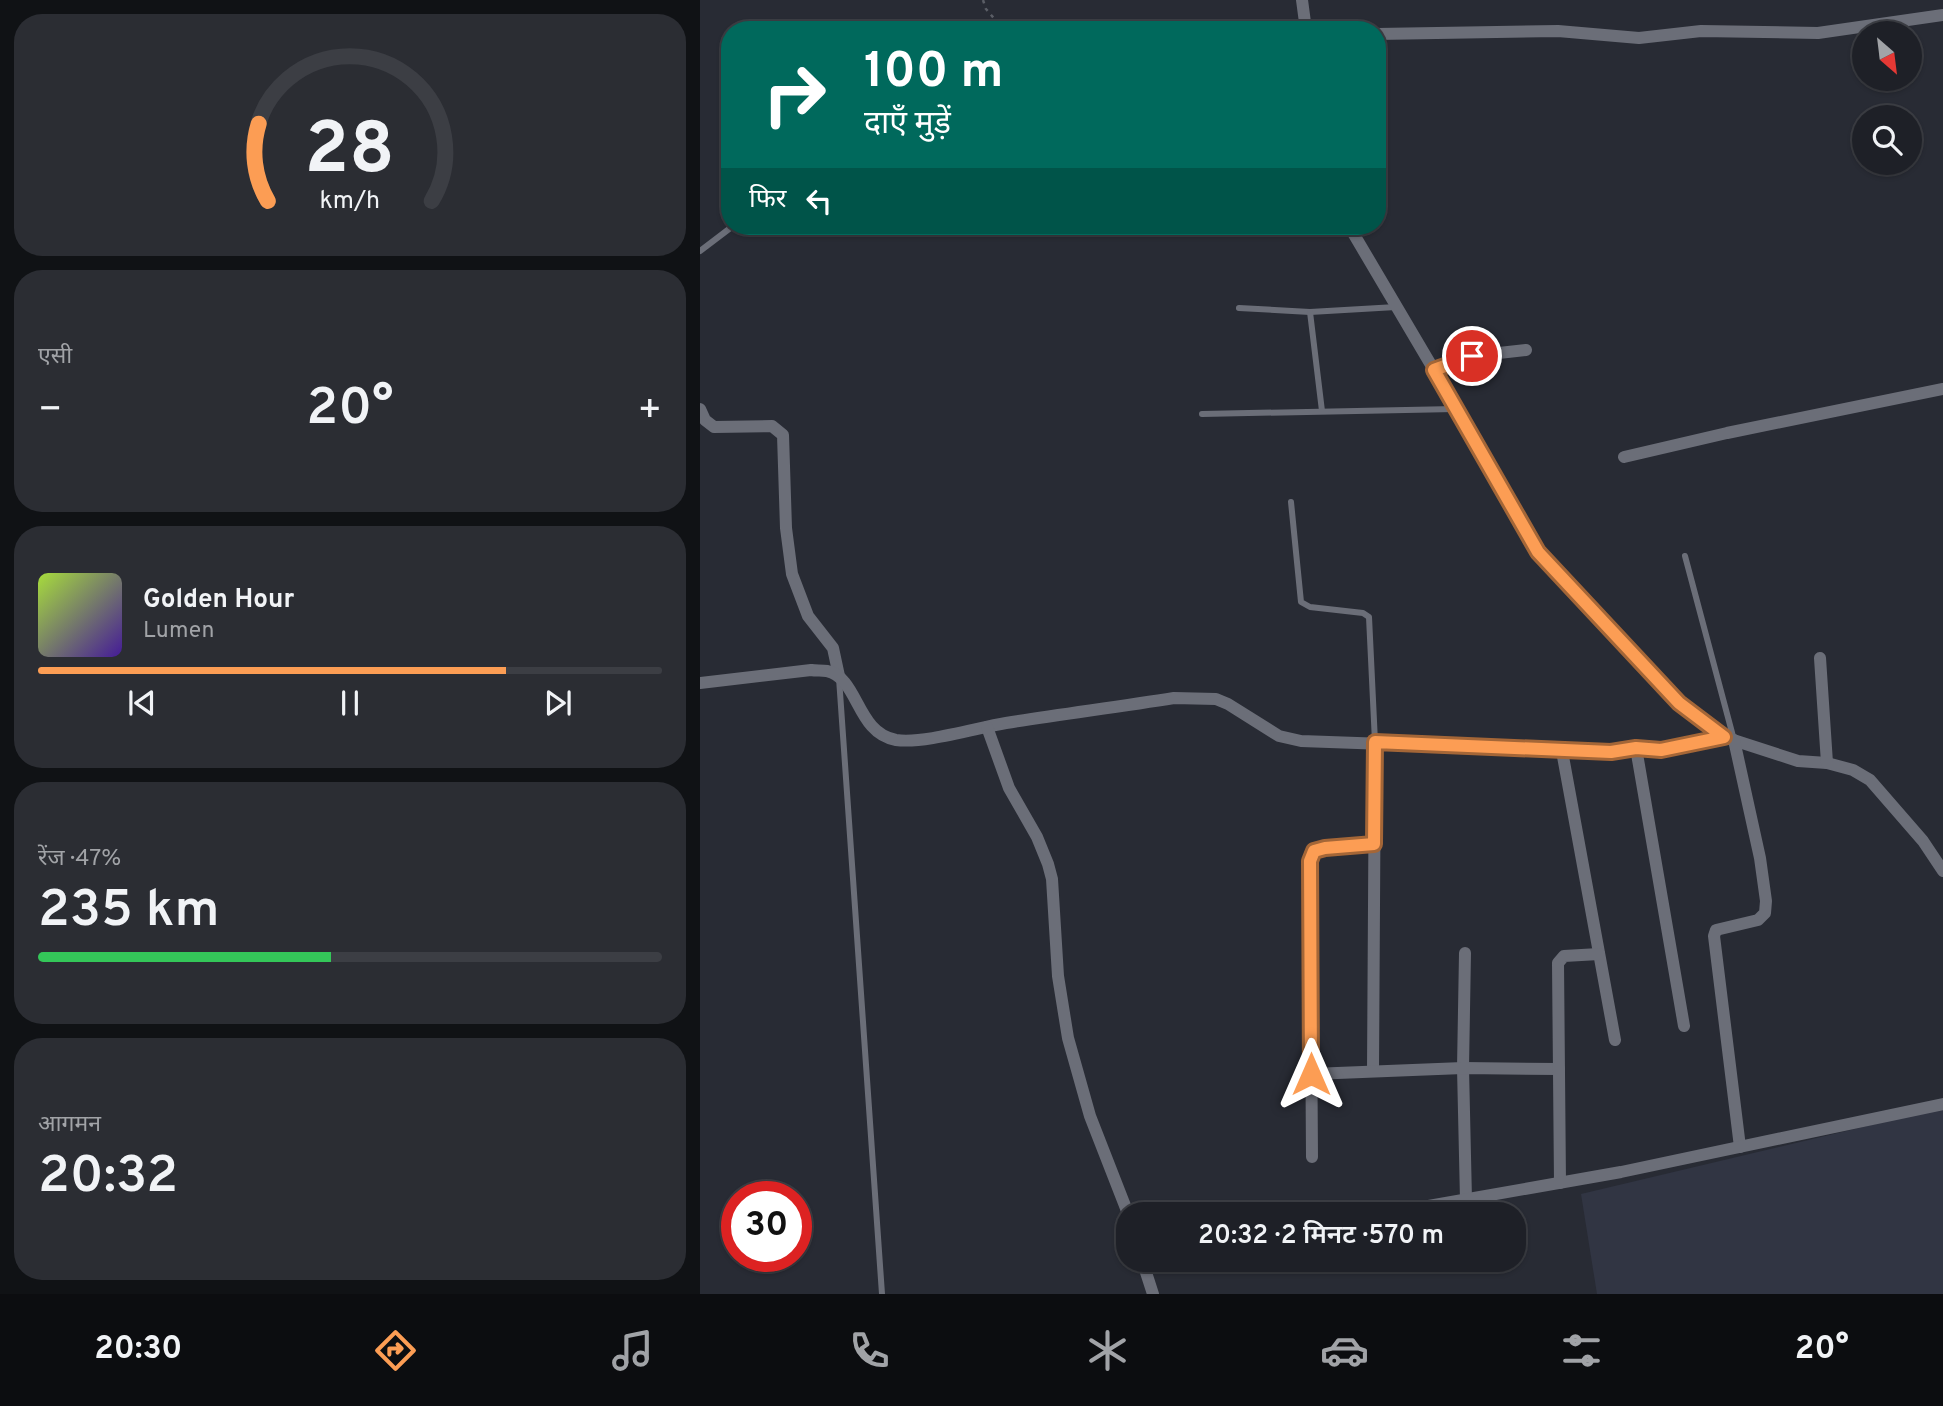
<!DOCTYPE html>
<html lang="hi">
<head>
<meta charset="utf-8">
<style>
	body { margin:0; font-family:Overpass,"Noto Sans Devanagari",sans-serif; background:#2b2d33; color:#f1f3f6; height:100vh; display:flex; flex-direction:column; font-size:26px; white-space:nowrap }
	* { box-sizing:border-box; margin:0 }
	p { font-size:23px; color:#a1a3a7 }
	.icon { flex:none; width:38px; height:38px; fill:none; stroke:currentColor; stroke-width:2; stroke-linecap:round; stroke-linejoin:round }
	.map { position:relative; flex:1; overflow:hidden }
	.panel { display:flex; flex-direction:column; gap:14px; padding:14px; background:#101215; width:700px }
	.panel>* { flex:none }
	.top-card { position:absolute; left:21px; top:21px; width:665px; height:214px; border-radius:28px; box-shadow:0 2px 5px #0004,0 0 0 2px #3c3e44; background:#00695c; color:#fff; overflow:hidden }
	.needle { width:46px; rotate:152deg }
	.tools { position:absolute; left:1152px; top:21px; display:grid; gap:14px }
	.tools a { display:grid; place-items:center; width:70px; height:70px; border-radius:50%; background:#1e2027; box-shadow:0 2px 5px #0004,0 0 0 2px #3c3e44; font-size:35px }
	.speed { position:absolute; left:21px; top:1181px; display:flex; gap:14px; font-size:35px; font-weight:700; text-align:center }
	.speed>* { display:grid; place-content:center; width:91px; height:91px; border-radius:50%; background:#1e2027; box-shadow:0 2px 5px #0004,0 0 0 2px #3c3e44; line-height:1 }
	.speed .limit { border:10px solid #d22; background:#fff; color:#111 }
	.pin { position:absolute; display:grid; place-items:center; width:60px; height:60px; color:#fff; margin:-30px; border:4px solid #fff; border-radius:50%; box-shadow:0 2px 7px #0007 }
	.me { position:absolute; width:77px; margin:-38px; rotate:0deg; stroke-linejoin:round; filter:drop-shadow(0 0 5px #0008) }
	.turn { display:flex; align-items:center; gap:24px; height:147px; padding:0 28px; font-size:32px }
	.turn .icon { width:91px; height:91px; stroke-width:2.5 }
	.turn b { display:block; font-size:49px; line-height:60px }
	.then { display:flex; align-items:center; height:66px; padding:0 28px; background:#0003; gap:14px; font-size:26px }
	.big { font-size:52px; font-weight:600; line-height:1.1 }
	.panel .tile { flex:1; display:flex; flex-direction:column; justify-content:center; gap:10px; min-width:0; padding:0 24px; border-radius:28px; background:#2b2d33 }
	.panel .dial { align-items:center; gap:0 }
	.dial svg { height:182px; overflow:visible; fill:none; stroke:#3c3e44; stroke-width:7; stroke-linecap:round; text-anchor:middle }
	.dial text { fill:#f1f3f6; stroke:none }
	.song { display:flex; align-items:center; gap:21px }
	.cover { width:84px; height:84px; border-radius:10px; background:linear-gradient(135deg,hsl(80 70% 55%),hsl(260 70% 35%)) }
	.played { height:7px; border-radius:4px; background:linear-gradient(90deg,#fc9d54 75%,#3c3e44 75%) }
	.keys { display:flex; justify-content:space-around; direction:ltr }
	.heat { display:flex; justify-content:space-between; align-items:center; font-size:38px; direction:ltr }
	.charge { height:10px; border-radius:5px; background:linear-gradient(90deg,#34c759 47%,#3c3e44 0) }
	.trip { position:absolute; left:416px; top:1202px; width:410px; height:70px; border-radius:28px; background:#1e2027; box-shadow:0 2px 5px #0004,0 0 0 2px #3c3e44; font-weight:600; line-height:70px; text-align:center }
	.tabs { display:flex; height:112px; justify-content:space-around; align-items:center; background:#0c0d10; color:#a1a3a7 }
	.tabs .icon { width:49px; height:49px }
	.tabs .selected { color:#fc9d54 }
	.tabs b { font-size:32px; color:#f1f3f6 }
	main { display:flex; flex:1; min-height:0 }
	.map>svg:first-child { display:block }
	.built { fill:#313543 }
	.lines { fill:none; stroke-linecap:round; stroke-linejoin:round }
	.path { stroke:#5b5e66; stroke-width:2.5; stroke-dasharray:3.5 5; stroke-linecap:butt }
	.lane { stroke:#6b6e78; stroke-width:6 }
	.street { stroke:#6b6e78; stroke-width:12 }
	.route-casing { stroke:#a46637; stroke-width:18 }
	.route { stroke:#fc9d54; stroke-width:12 }
</style>
</head>
<body>
<main>
<section class="panel">
<div class="tile dial"><svg viewBox="0 0 100 80">
<path d="M14 69A42 42 0 1 1 86 69"/>
<path d="M14 69A42 42 0 0 1 10 35" stroke="#fc9d54"/>
<text x="50" y="56" font-size="32" font-weight="700">28</text>
<text x="50" y="72" font-size="11">km/h</text>
</svg></div>
<div class="tile"><p>एसी</p>
<div class="heat"><a>−</a><b class="big">20°</b><a>+</a></div>
</div>
<div class="tile">
<div class="song"><i class="cover"></i><div><b>Golden Hour</b><p>Lumen</p></div></div>
<div class="played"></div>
<div class="keys"><svg class="icon" aria-label="previous" viewBox="0 0 24 24"><path d="M18 5L8 12l10 7zM5 5v14"/></svg><svg class="icon" aria-label="pause" viewBox="0 0 24 24"><path d="M8 5v14M16 5v14"/></svg><svg class="icon" aria-label="next" viewBox="0 0 24 24"><path d="M6 5l10 7-10 7zM19 5v14"/></svg></div>
</div>
<div class="tile"><p>रेंज · 47%</p><b class="big">235 km</b><div class="charge"></div></div>
<div class="tile"><p>आगमन</p><b class="big">20:32</b></div>
</section>
<div class="map">
<svg width="1243" height="1294" viewBox="0 0 1243 1294">
	<rect width="100%" height="100%" fill="#282b34"/>
	<!-- built -->
	<polygon class="built" points="1243,1108 1243,1294 897,1294 881,1194"/>
	<g class="lines">
		<!-- path -->
		<polyline class="path" points="283,0 286,9 304,30"/>
		<!-- lane -->
		<g class="lane">
			<polyline points="0,251 33,226"/>
			<polyline points="539,308 610,312 696,307"/>
			<polyline points="610,312 622,411"/>
			<polyline points="502,414 755,409"/>
			<polyline points="591,502 601,602 610,607 663,613 669,617 675,742"/>
			<polyline points="985,556 1034,740"/>
			<polyline points="139,678 182,1294"/>
		</g>
		<!-- street -->
		<g class="street">
			<polyline points="602,0 606,30"/>
			<polyline points="677,34 858,31 939,38 1001,31 1118,33 1243,15"/>
			<polyline points="649,226 734,370 838,552 979,703 1024,737 1098,761 1127,763 1153,770 1170,780 1223,841 1243,871"/>
			<polyline points="734,370 772,356 826,350"/>
			<polyline points="0,409 5,420 14,427 72,426 83,435 86,528 92,574 108,616 133,648 139,676"/>
			<polyline points="924,457 1027,433 1243,389"/>
			<polyline points="1120,658 1127,763"/>
			<path d="M0 683 111 670C116 671 122 670 127 671 159 678 156 733 196 740 224 744 276 728 306 723 362 714 418 707 474 698L516 699 528 704 579 736 601 741 911 752 936 748 961 750 1024 737"/>
			<polyline points="287,727 309,788 337,837 348,864 352,879 358,976 368,1038 390,1116 429,1216"/>
			<polyline points="1034,740 1060,858 1066,901 1065,913 1058,920 1016,930 1014,936 1040,1147"/>
			<polyline points="936,748 984,1026"/>
			<polyline points="862,751 915,1040"/>
			<polyline points="765,953 763,1068 766,1200"/>
			<polyline points="673,1071 675,742"/>
			<polyline points="612,1074 763,1068 859,1069"/>
			<polyline points="612,1157 610,861 614,851 625,848 674,844"/>
			<polyline points="860,1183 858,963 864,956 899,954"/>
			<polyline points="683,1214 921,1172 1243,1104"/>
			<polyline points="442,1260 453,1294"/>
		</g>
	</g>
	<g class="lines">
		<!-- route casing -->
		<g class="route-casing">
			<polyline id="route" points="611,1074 610,861 614,851 625,848 674,844 675,742 911,752 936,748 961,750 1024,737 979,703 838,552 734,370 772,356"/>
		</g>
		<!-- route -->
		<use href="#route" class="route"/>
	</g>
</svg>
<div class="tools">
<a><svg class="needle" viewBox="-14 -14 28 28"><path d="M0-13l5 13h-10z" fill="#e53935"/><path d="M0 13l5-13h-10z" fill="#a1a3a7"/></svg></a>
<a><svg class="icon" aria-label="search" viewBox="0 0 24 24"><circle cx="10" cy="10" r="6"/><path d="M15 15l6 6"/></svg></a>
</div>
<div class="speed"><div class="limit">30</div></div>
<div class="pin" style="left:772px;top:356px;background:#d93025"><svg class="icon" aria-label="arrive" viewBox="0 0 24 24"><path d="M6 21V4h12l-3 4 3 4H6"/></svg></div>
<svg class="me" style="left:611px;top:1074px" viewBox="-20 -20 40 40"><path d="M0-17L14 15 0 8-14 15z" fill="#fc9d54" stroke="#fff" stroke-width="4"/></svg>
<div class="trip">20:32 · 2 मिनट · 570 m</div>
<div class="top-card">
<div class="turn"><svg class="icon" aria-label="right" viewBox="0 0 24 24"><path d="M7 20v-9h11M14 6l5 5-5 5"/></svg><div><b>100 m</b>दाएँ मुड़ें</div></div>
<div class="then">फिर<svg class="icon" aria-label="left" viewBox="0 0 24 24"><path d="M17 20v-9H6M10 6l-5 5 5 5"/></svg></div>
</div>
</div>
</main>
<nav class="tabs">
<b>20:30</b>
<svg class="icon selected" aria-label="directions" viewBox="0 0 24 24"><path d="M12 3l9 9-9 9-9-9zM9 14v-3h6M13 9l2 2-2 2"/></svg>
<svg class="icon" aria-label="music" viewBox="0 0 24 24"><path d="M9 18V5l10-2v13"/><circle cx="6" cy="18" r="3"/><circle cx="16" cy="16" r="3"/></svg>
<svg class="icon" aria-label="phone" viewBox="0 0 24 24"><path d="M5 4h4l2 5-3 2q2 4 5 5l2-3 5 2v4C11 20 4 13 5 4z"/></svg>
<svg class="icon" aria-label="climate" viewBox="0 0 24 24"><path d="M12 3v18M4 7l16 10M4 17L20 7"/></svg>
<svg class="icon" aria-label="car" viewBox="0 0 24 24"><path d="M5 17H2v-5l4-1 3-4h7l3 4 3 1v5h-3M9 17h6M6 11h13"/><circle cx="7" cy="17" r="2"/><circle cx="17" cy="17" r="2"/></svg>
<svg class="icon" aria-label="filters" viewBox="0 0 24 24"><path d="M4 7h16M4 17h16"/><circle cx="9" cy="7" r="2"/><circle cx="15" cy="17" r="2"/></svg>
<b>20°</b>
</nav>
</body>
</html>
